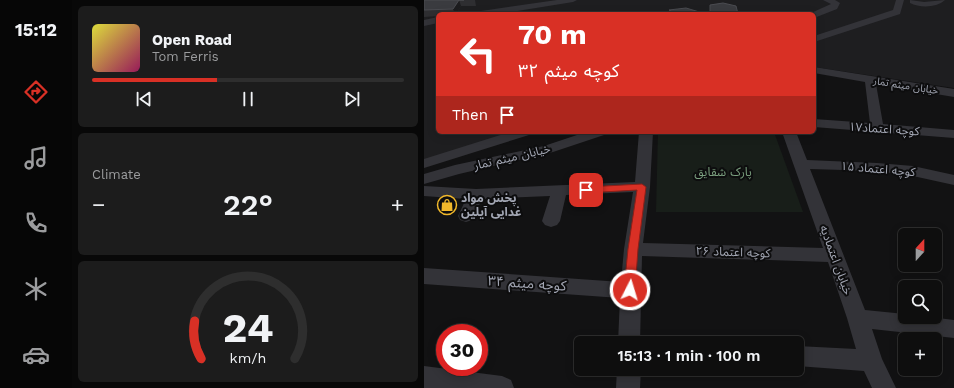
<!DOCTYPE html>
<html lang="en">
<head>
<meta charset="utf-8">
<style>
	body { margin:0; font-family:"Work Sans","Noto Sans Arabic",sans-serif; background:#1c1c1c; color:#f1f3f6; height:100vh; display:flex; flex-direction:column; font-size:15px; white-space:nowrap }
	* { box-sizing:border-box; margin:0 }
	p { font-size:13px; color:#9b9c9e }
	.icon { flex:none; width:22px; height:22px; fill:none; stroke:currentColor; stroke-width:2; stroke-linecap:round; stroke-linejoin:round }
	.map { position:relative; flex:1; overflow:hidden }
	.details { display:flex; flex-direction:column; gap:6px; padding:6px; background:#080808; width:352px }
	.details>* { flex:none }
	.top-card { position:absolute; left:12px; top:12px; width:380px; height:122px; border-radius:6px; box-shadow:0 2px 10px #0003,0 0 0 1px #2e2e2e; background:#d93025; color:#fff; overflow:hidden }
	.needle { width:26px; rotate:21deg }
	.fabs { position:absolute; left:474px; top:228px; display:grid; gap:8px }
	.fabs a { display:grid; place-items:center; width:44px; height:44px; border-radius:6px; background:#0e0e0e; box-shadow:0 2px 10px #0003,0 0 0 1px #2e2e2e; font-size:20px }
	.speed { position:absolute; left:12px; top:324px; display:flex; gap:8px; font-size:20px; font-weight:700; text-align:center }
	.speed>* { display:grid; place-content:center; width:52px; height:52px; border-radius:50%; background:#0e0e0e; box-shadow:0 2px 10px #0003,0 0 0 1px #2e2e2e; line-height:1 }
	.speed .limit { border:6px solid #d22; background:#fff; color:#111 }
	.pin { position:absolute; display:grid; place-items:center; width:34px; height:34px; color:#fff; margin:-17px; border-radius:8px; box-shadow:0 2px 6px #0006 }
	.me { position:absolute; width:44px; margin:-22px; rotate:5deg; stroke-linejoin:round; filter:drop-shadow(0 0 3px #0008) }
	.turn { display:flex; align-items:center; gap:14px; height:84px; padding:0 16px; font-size:18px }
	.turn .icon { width:52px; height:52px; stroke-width:2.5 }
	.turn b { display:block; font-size:28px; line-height:34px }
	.then { display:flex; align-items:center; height:38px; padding:0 16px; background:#0003; gap:8px; font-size:15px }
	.big { font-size:30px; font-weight:600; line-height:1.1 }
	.details .card { flex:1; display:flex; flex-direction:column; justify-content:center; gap:6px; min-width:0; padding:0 14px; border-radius:6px; background:#1c1c1c }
	.details .dial { align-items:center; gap:0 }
	.dial svg { height:104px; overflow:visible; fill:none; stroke:#2e2e2e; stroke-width:7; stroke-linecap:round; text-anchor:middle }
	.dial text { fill:#f1f3f6; stroke:none }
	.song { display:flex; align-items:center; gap:12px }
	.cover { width:48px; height:48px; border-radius:6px; background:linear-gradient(135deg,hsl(60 70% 55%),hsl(330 70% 35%)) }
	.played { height:4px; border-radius:2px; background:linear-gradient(90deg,#d93025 40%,#2e2e2e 40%) }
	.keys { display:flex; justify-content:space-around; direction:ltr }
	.heat { display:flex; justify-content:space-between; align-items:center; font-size:22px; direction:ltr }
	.trip { position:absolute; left:150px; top:336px; width:230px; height:40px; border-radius:6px; background:#0e0e0e; box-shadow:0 2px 10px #0003,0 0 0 1px #2e2e2e; font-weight:600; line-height:40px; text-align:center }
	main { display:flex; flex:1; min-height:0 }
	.tab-bar { display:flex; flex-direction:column; width:72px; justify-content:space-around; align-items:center; background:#060606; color:#9b9c9e }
	.tab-bar .icon { width:28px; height:28px }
	.tab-bar .active { color:#d93025 }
	.tab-bar b { font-size:18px; color:#f1f3f6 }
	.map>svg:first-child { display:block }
	.built { fill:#1e1e20 }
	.green { fill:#181e19 }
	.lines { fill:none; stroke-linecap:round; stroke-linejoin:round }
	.minor { fill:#333338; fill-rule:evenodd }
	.wall { fill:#2e2e31 }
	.shaded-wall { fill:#1d1d1f }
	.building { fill:#3a3b3f; stroke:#4b4c51 }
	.route { fill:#d93025; stroke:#8d1f18 }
	.labels { text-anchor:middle; stroke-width:4; stroke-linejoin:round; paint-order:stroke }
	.far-street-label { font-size:10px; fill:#a3a7b4; stroke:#0d0d0e }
	.street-label { font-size:12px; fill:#a3a7b4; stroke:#0d0d0e }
	.park-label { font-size:12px; fill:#7a9f7e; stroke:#0d0d0e }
	.poi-label { font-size:12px; font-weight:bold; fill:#a3a7b4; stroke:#0d0d0e; text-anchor:start }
	.near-street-label { font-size:14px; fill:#a3a7b4; stroke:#0d0d0e }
</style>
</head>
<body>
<main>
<nav class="tab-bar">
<b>15:12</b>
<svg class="icon active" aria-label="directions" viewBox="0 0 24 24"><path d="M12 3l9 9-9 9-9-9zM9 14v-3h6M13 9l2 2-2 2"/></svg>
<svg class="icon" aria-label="music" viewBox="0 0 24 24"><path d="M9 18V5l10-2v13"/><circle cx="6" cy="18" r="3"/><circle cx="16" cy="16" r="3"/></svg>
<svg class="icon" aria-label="phone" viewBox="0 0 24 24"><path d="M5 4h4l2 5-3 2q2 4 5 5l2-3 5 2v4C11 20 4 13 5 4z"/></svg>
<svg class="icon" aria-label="climate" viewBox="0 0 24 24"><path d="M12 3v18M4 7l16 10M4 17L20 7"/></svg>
<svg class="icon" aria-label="car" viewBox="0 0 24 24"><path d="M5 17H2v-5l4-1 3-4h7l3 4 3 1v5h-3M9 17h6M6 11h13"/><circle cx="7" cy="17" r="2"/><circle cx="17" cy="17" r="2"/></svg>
</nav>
<section class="details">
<div class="card">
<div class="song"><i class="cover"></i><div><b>Open Road</b><p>Tom Ferris</p></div></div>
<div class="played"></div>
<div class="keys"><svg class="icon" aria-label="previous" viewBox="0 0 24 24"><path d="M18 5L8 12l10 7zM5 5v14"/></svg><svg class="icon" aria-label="pause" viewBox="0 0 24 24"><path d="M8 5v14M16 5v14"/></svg><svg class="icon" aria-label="next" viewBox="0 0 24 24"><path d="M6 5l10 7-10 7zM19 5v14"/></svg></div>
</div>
<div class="card"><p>Climate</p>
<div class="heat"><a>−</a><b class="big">22°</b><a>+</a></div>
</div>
<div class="card dial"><svg viewBox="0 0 100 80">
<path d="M14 69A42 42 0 1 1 86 69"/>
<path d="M14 69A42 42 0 0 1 9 40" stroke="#d93025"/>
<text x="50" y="56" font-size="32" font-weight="700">24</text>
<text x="50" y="72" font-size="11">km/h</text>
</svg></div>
</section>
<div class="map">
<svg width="530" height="388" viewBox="0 0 530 388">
	<rect width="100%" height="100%" fill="#121213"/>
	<!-- built -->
	<polygon class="built" points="0,0 530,0 530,88 390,67 390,14 14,14 14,132 109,132 0,166"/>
	<!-- green -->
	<polygon class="green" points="234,132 350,132 379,212 232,212"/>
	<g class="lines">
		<!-- minor -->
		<g class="minor">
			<polygon points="133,0 153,0 149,2 74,14 53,14 57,11"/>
			<polygon points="399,0 411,0 416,3 413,9 390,18 390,14 387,13 407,4"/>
			<polygon points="472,0 480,0 476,14 390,42 390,36 469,10"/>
			<path d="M486 0 500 2 521 0C512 8 496 8 486 3Z"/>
			<polygon points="14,17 14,23 0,26 0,20"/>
			<polygon points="390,67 530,89 530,97 452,84 459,124 530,130 530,138 390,127 390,119 446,123 441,82 390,73"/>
			<polygon points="86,132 107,132 105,135 0,168 0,159"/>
			<polygon points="162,132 182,132 180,135 129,152 35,174 0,184 0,174 31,165 120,146"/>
			<polygon points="215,132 229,132 226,187 219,243 399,248 358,132 372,132 383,160 453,163 489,166 530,175 530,185 489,176 453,171 386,169 441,310 481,314 481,317 506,317 530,320 530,338 448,329 458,359 472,388 448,388 440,371 373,366 373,346 432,349 423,318 404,262 218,256 216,343 194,343 196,298 0,284 0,268 197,282 200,249 209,192 142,195 136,221 133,225 127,227 121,225 118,221 126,196 58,199 48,220 42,222 36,220 34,216 42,199 0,196 0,186 52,189 211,182"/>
			<polygon points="0,366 78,376 87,380 90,388 0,388"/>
			<polygon points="193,369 217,369 216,388 192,388"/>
		</g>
	</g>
	<!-- wall -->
	<polygon class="wall" points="0,0 51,0 52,6 37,6 32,14 14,14 14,16 0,17"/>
	<!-- shaded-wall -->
	<polygon class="shaded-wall" points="35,0 37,6 32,14 31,14 29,9"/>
	<!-- building -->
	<g class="building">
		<polygon points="0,0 40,0 35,0 29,9 0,10"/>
		<polygon points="299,3 312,6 314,14 286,14 286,5"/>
		<polygon points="262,8 282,14 245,14 247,11 245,10"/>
	</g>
	<!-- route -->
	<polygon class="route" points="218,184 222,187 214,249 211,290 210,294 206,295 202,294 200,290 204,249 213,190 162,193 158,190 162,187"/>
	<!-- icons -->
	<defs>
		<g id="shop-ring" transform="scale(1)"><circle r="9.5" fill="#0d0d0e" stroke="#f1b82b" stroke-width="1.5"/><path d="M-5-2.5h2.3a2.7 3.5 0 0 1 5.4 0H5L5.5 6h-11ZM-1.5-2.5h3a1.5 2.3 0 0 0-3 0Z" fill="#f1b82b"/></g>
	</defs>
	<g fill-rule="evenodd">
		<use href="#shop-ring" x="23" y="205"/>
	</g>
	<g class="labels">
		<!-- far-street labels -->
		<g class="far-street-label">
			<text transform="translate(482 85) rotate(9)" y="4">خیابان میثم تمار</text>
		</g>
		<!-- street labels -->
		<g class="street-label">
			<text transform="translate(460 129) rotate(4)" y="4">کوچه اعتماد۱۷</text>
			<text transform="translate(88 157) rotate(-13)" y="4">خیابان میثم تمار</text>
			<text transform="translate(454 169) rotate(5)" y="4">کوچه اعتماد ۱۵</text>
			<text transform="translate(309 252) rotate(2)" y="4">کوچه اعتماد ۲۶</text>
			<text transform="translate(412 260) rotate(70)" y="4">خیابان اعتمادیه</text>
		</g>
		<!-- park labels -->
		<g class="park-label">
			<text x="299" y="176">پارک شقایق</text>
		</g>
		<!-- poi labels -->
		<g class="poi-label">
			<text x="37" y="202">پخش مواد<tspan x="37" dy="14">غدایی آیلین</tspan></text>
		</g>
		<!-- near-street labels -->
		<g class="near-street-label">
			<text transform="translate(103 283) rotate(4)" y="5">کوچه میثم ۳۴</text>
		</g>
	</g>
</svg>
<div class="fabs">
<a><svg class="needle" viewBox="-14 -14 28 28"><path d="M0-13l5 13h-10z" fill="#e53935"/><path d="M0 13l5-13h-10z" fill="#9b9c9e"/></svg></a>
<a><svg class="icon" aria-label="search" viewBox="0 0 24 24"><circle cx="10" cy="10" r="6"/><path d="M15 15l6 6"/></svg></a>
<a>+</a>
</div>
<div class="speed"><div class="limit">30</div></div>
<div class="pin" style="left:162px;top:190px;background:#d93025"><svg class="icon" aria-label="arrive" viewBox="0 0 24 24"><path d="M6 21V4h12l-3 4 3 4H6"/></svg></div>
<svg class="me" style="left:206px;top:290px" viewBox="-20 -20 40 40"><circle r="17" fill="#d93025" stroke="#fff" stroke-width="3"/><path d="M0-11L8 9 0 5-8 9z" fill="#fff"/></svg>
<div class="trip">15:13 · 1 min · 100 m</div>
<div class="top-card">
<div class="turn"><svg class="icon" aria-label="left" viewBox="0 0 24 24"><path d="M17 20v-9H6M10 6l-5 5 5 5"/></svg><div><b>70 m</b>کوچه میثم ۳۲</div></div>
<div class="then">Then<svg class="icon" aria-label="arrive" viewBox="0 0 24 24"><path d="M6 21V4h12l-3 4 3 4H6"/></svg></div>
</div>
</div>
</main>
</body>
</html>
